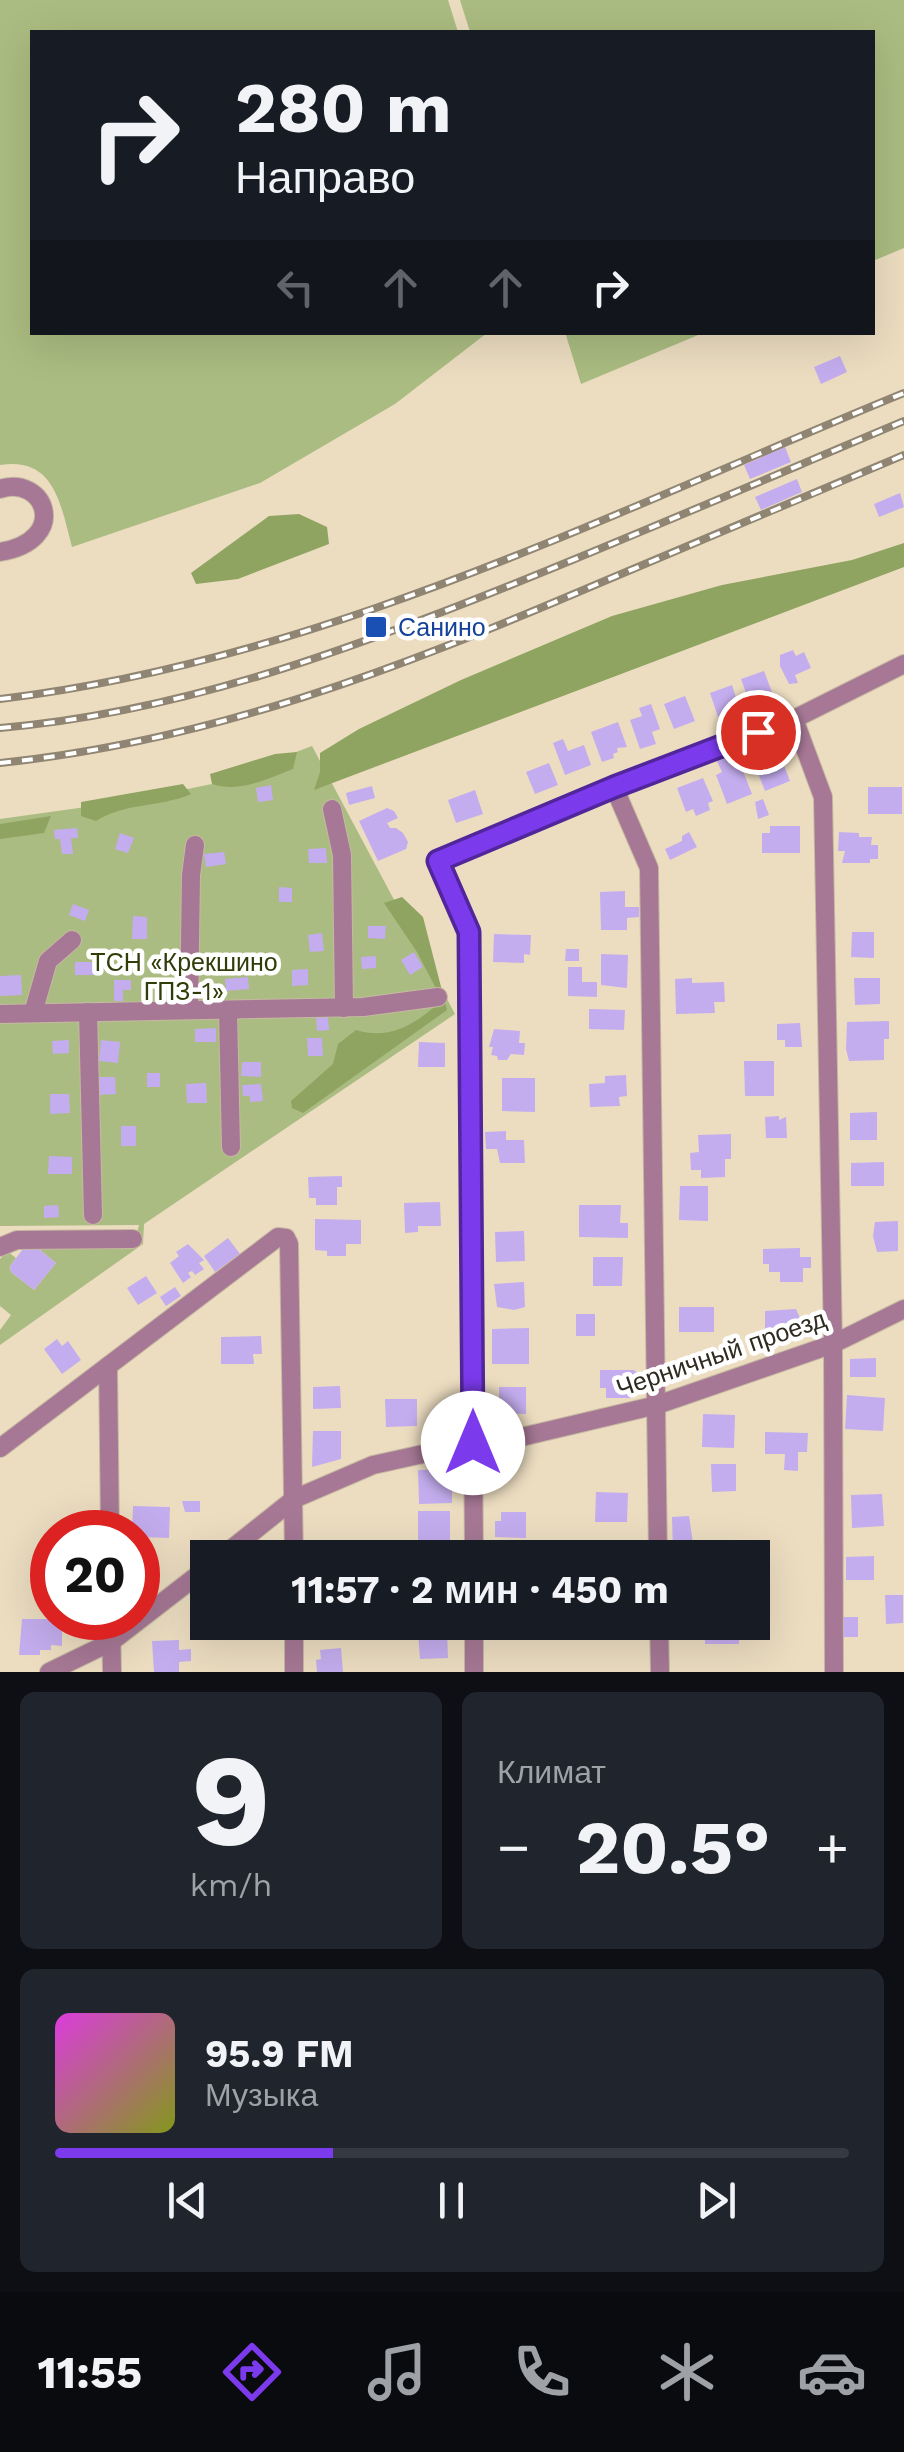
<!DOCTYPE html>
<html lang="ru">
<head>
<meta charset="utf-8">
<style>
	body { margin:0; font-family:"Work Sans",sans-serif; background:#20242c; color:#f1f3f6; height:100vh; display:flex; flex-direction:column; font-size:38px; white-space:nowrap }
	* { box-sizing:border-box; margin:0 }
	p { font-size:32px; color:#9ea1a6 }
	.icon { flex:none; width:55px; height:55px; fill:none; stroke:currentColor; stroke-width:2; stroke-linecap:round; stroke-linejoin:round }
	.map { position:relative; height:1672px; overflow:hidden }
	.panel { display:flex; flex-direction:column; gap:20px; padding:20px; background:#0d0f14; flex:1 }
	.panel>* { flex:none }
	.hud { position:absolute; left:30px; top:30px; width:845px; height:305px; border-radius:0px; box-shadow:0 10px 40px #0002; background:#171b24; color:#f1f3f6; overflow:hidden }
	.speed { position:absolute; left:30px; top:1510px; display:flex; gap:20px; font-size:50px; font-weight:700; text-align:center }
	.speed>* { display:grid; place-content:center; width:130px; height:130px; border-radius:50%; background:#171b24; box-shadow:0 10px 40px #0002; line-height:1 }
	.speed .limit { border:15px solid #d22; background:#fff; color:#111 }
	.pin { position:absolute; display:grid; place-items:center; width:85px; height:85px; color:#fff; margin:-42px; border:5px solid #fff; border-radius:50%; box-shadow:0 2px 10px #0007 }
	.me { position:absolute; width:110px; margin:-55px; rotate:0deg; stroke-linejoin:round; filter:drop-shadow(0 0 8px #0008) }
	.turn { display:flex; align-items:center; gap:35px; height:210px; padding:0 40px; font-size:45px }
	.turn .icon { width:130px; height:130px; stroke-width:2.5 }
	.turn b { display:block; font-size:70px; line-height:85px }
	.lanes { display:flex; align-items:center; height:95px; padding:0 40px; background:#0003; justify-content:center; gap:50px; direction:ltr }
	.lanes .off { opacity:.35 }
	.big { font-size:75px; font-weight:700; line-height:1.1 }
	.panel .widget { flex:1; display:flex; flex-direction:column; justify-content:center; gap:15px; min-width:0; padding:0 35px; border-radius:15px; background:#20242c }
	.panel .dial { align-items:center; gap:0 }
	.dial b { font-size:130px; line-height:1 }
	.song { display:flex; align-items:center; gap:30px }
	.cover { width:120px; height:120px; border-radius:15px; background:linear-gradient(135deg,hsl(300 70% 55%),hsl(70 70% 35%)) }
	.played { height:10px; border-radius:5px; background:linear-gradient(90deg,#7c3aed 35%,#363941 35%) }
	.keys { display:flex; justify-content:space-around; direction:ltr }
	.heat { display:flex; justify-content:space-between; align-items:center; font-size:55px; direction:ltr }
	.panel .tiles { flex:1; display:grid; gap:20px; grid-template-columns:1fr 1fr }
	.widget:last-child { grid-column:span 2 }
	.trip { position:absolute; left:190px; top:1540px; width:580px; height:100px; border-radius:0px; background:#171b24; box-shadow:0 10px 40px #0002; font-weight:700; line-height:100px; text-align:center }
	.tab-bar { display:flex; height:160px; justify-content:space-around; align-items:center; background:#090b0e; color:#9ea1a6 }
	.tab-bar .icon { width:70px; height:70px }
	.tab-bar .active { color:#7c3aed }
	.tab-bar b { font-size:45px; color:#f1f3f6 }
	.map>svg:first-child { display:block }
	.green { fill:#aabc81 }
	.forest { fill:#90a461 }
	.building { fill:#c4adee }
	.lines { fill:none; stroke-linecap:round; stroke-linejoin:round }
	.minor-casing { stroke:#c6b9a1; stroke-width:20 }
	.minor { stroke:#a67895; stroke-width:18 }
	.rail-casing { stroke:#8f8572; stroke-width:8 }
	.rail { stroke:#fff; stroke-width:4; stroke-dasharray:11; stroke-linecap:butt }
	.route-casing { stroke:#51269a; stroke-width:25 }
	.route { stroke:#7c3aed; stroke-width:18 }
	.transit-dot { fill:#1a4fb4; stroke:#fff; stroke-width:4 }
	.labels { text-anchor:middle; stroke-width:9; stroke-linejoin:round; paint-order:stroke }
	.transit-label { font-size:25px; fill:#164399; stroke:#fff; text-anchor:start }
	.park-label { font-size:25px; fill:#313d09; stroke:#fff }
	.street-label { font-size:25px; fill:#302b20; stroke:#fff }
</style>
</head>
<body>
<div class="map">
<svg width="904" height="1672" viewBox="0 0 904 1672">
	<rect width="100%" height="100%" fill="#ecddc1"/>
	<!-- green -->
	<g class="green">
		<path d="M0 0H448L458 32H32V332L487 333 395 404 260 483 72 547C61 506 55 456 0 465Z"/>
		<polygon points="460,0 904,0 904,248 873,261 872,32 470,32"/>
		<polygon points="565,332 703,332 703,333 581,384"/>
		<polygon points="312,746 455,1014 144,1224 143,1244 0,1345 0,1330 11,1315 0,1306 0,1259 7,1251 16,1258 10,1266 11,1272 34,1290 56,1263 29,1241 136,1237 139,1225 0,1226 0,819 129,801 212,784"/>
	</g>
	<!-- forest -->
	<g class="forest">
		<polygon points="299,514 327,527 329,544 238,579 196,584 191,573 269,516"/>
		<polygon points="904,543 904,567 314,790 320,772 320,753 359,729 461,680 612,616 722,585 852,560"/>
		<path d="M297 752 293 769C267 779 240 793 212 784L210 774 275 754Z"/>
		<path d="M183 784 191 794C158 808 126 802 96 821L81 816V802Z"/>
		<polygon points="51,816 44,833 0,839 0,824"/>
		<path d="M402 897 423 917 447 1010 303 1113 292 1108 291 1101 333 1064 338 1044 356 1030C391 1041 417 1023 442 1000L417 952 384 903Z"/>
	</g>
	<!-- building -->
	<g class="building">
		<polygon points="840,356 847,372 821,384 814,367"/>
		<polygon points="785,447 791,462 750,479 744,465"/>
		<polygon points="797,479 802,492 761,510 755,497"/>
		<polygon points="900,493 904,507 879,517 874,504"/>
		<polygon points="793,650 796,656 804,652 811,668 795,675 798,683 789,684 780,666 780,655"/>
		<polygon points="764,671 773,695 760,699 760,704 754,706 750,704 741,679"/>
		<polygon points="732,685 740,710 718,717 710,693"/>
		<polygon points="685,696 695,721 674,729 664,704"/>
		<polygon points="651,704 660,729 652,732 656,744 640,749 630,720 642,716 639,708"/>
		<polygon points="618,722 627,747 617,748 618,752 613,754 614,758 602,762 591,732"/>
		<polygon points="563,739 568,751 584,745 591,765 565,775 553,743"/>
		<polygon points="778,750 790,781 765,791 753,760"/>
		<polygon points="727,754 731,764 739,761 752,794 727,804 716,775 722,772 716,759"/>
		<polygon points="549,763 558,785 535,794 526,772"/>
		<polygon points="703,778 713,801 708,803 710,810 696,816 693,809 686,812 677,788"/>
		<polygon points="271,785 273,800 258,802 256,788"/>
		<polygon points="372,786 375,798 349,805 346,793"/>
		<rect x="868" y="787" width="34" height="27"/>
		<polygon points="475,790 483,814 456,823 448,800"/>
		<polygon points="763,799 769,815 758,819 755,802"/>
		<polygon points="387,808 394,811 398,818 387,823 390,828 396,828 403,833 408,842 406,849 378,861 359,821"/>
		<polygon points="770,826 800,826 800,853 762,853 762,833 770,833"/>
		<polygon points="77,828 78,838 71,838 73,854 62,854 60,839 55,839 54,830"/>
		<polygon points="689,832 697,847 670,860 665,849 682,841 682,836"/>
		<polygon points="839,832 859,833 859,837 872,837 871,845 878,845 878,859 870,859 870,863 842,863 845,851 838,851"/>
		<polygon points="120,833 134,838 128,853 115,849"/>
		<polygon points="326,848 327,863 309,863 308,849"/>
		<polygon points="224,852 226,864 206,867 204,854"/>
		<polygon points="279,887 292,888 292,902 279,902"/>
		<polygon points="625,891 625,907 639,907 639,917 627,918 627,930 601,930 600,892"/>
		<polygon points="73,904 89,910 85,921 69,915"/>
		<polygon points="133,916 147,917 147,939 132,939"/>
		<polygon points="368,926 386,926 385,939 368,938"/>
		<polygon points="852,932 874,932 874,958 851,957"/>
		<polygon points="322,933 324,951 310,952 308,935"/>
		<polygon points="494,934 531,935 530,955 524,954 524,963 493,962"/>
		<polygon points="566,949 579,949 579,961 565,961"/>
		<polygon points="414,952 423,967 410,975 401,960"/>
		<polygon points="601,954 628,955 627,988 601,985"/>
		<polygon points="376,956 376,968 362,969 361,957"/>
		<rect x="75" y="962" width="18" height="13"/>
		<polygon points="568,967 582,967 582,982 597,982 597,997 568,996"/>
		<polygon points="308,969 308,985 292,986 292,970"/>
		<polygon points="21,975 22,995 0,996 0,976"/>
		<polygon points="248,977 249,989 226,991 225,979"/>
		<polygon points="692,978 692,983 724,982 725,1002 714,1002 715,1013 676,1014 675,979"/>
		<polygon points="854,978 880,978 880,1004 855,1005"/>
		<polygon points="162,979 179,979 180,1000 162,1000"/>
		<polygon points="114,980 131,980 131,990 123,990 123,1001 114,1001"/>
		<polygon points="589,1009 625,1010 624,1030 589,1029"/>
		<polygon points="328,1016 329,1030 317,1031 316,1017"/>
		<polygon points="889,1021 889,1039 884,1039 884,1060 849,1061 846,1049 847,1022"/>
		<polygon points="800,1023 802,1047 785,1047 785,1040 777,1040 777,1024"/>
		<polygon points="216,1028 216,1042 195,1042 195,1029"/>
		<polygon points="494,1029 520,1031 519,1043 525,1043 524,1055 511,1054 507,1060 498,1060 497,1056 491,1055 493,1047 489,1047"/>
		<polygon points="307,1038 322,1038 323,1056 308,1056"/>
		<polygon points="69,1040 69,1053 53,1054 52,1041"/>
		<polygon points="101,1040 120,1042 118,1063 99,1061"/>
		<polygon points="419,1042 445,1043 445,1067 418,1067"/>
		<polygon points="744,1061 774,1061 774,1096 745,1096"/>
		<polygon points="242,1062 261,1062 261,1077 241,1076"/>
		<rect x="147" y="1073" width="13" height="14"/>
		<polygon points="626,1075 627,1096 619,1097 620,1106 590,1107 589,1084 605,1083 605,1076"/>
		<polygon points="96,1077 115,1077 116,1094 97,1095"/>
		<polygon points="502,1078 535,1078 535,1112 502,1111"/>
		<polygon points="206,1083 207,1103 187,1103 186,1084"/>
		<polygon points="261,1084 263,1101 250,1102 250,1096 243,1096 242,1085"/>
		<polygon points="50,1094 69,1094 70,1113 50,1114"/>
		<polygon points="877,1112 877,1140 850,1140 850,1113"/>
		<polygon points="779,1116 779,1120 786,1117 787,1138 766,1138 765,1117"/>
		<rect x="121" y="1126" width="15" height="20"/>
		<polygon points="506,1131 506,1140 524,1140 525,1163 500,1163 497,1149 486,1149 485,1132"/>
		<polygon points="731,1134 731,1159 725,1159 725,1177 701,1178 701,1170 691,1170 690,1153 699,1152 698,1135"/>
		<polygon points="49,1156 72,1157 72,1174 48,1174"/>
		<polygon points="884,1162 884,1186 851,1186 851,1163"/>
		<polygon points="342,1176 342,1187 337,1187 337,1205 316,1205 316,1198 309,1198 308,1177"/>
		<polygon points="680,1186 708,1186 708,1221 679,1220"/>
		<polygon points="440,1202 441,1226 418,1226 418,1232 405,1233 404,1203"/>
		<polygon points="58,1205 59,1217 44,1218 44,1206"/>
		<polygon points="579,1205 621,1205 620,1223 628,1223 628,1238 579,1237"/>
		<polygon points="315,1219 361,1220 361,1244 346,1244 346,1256 327,1256 327,1251 315,1250"/>
		<polygon points="898,1221 898,1251 877,1252 873,1236 875,1222"/>
		<polygon points="524,1231 525,1261 496,1262 495,1232"/>
		<polygon points="228,1238 240,1254 215,1272 204,1256"/>
		<polygon points="29,1241 56,1263 34,1290 11,1272 10,1266"/>
		<polygon points="188,1244 204,1260 199,1263 204,1269 195,1275 192,1271 188,1273 191,1277 183,1283 170,1263 179,1256 176,1252"/>
		<polygon points="800,1248 800,1257 811,1257 811,1268 803,1268 803,1282 780,1282 780,1272 769,1272 769,1264 763,1264 763,1249"/>
		<polygon points="593,1257 623,1257 622,1286 593,1286"/>
		<polygon points="146,1276 157,1293 138,1305 127,1288"/>
		<polygon points="524,1282 525,1307 514,1310 497,1307 494,1284"/>
		<polygon points="175,1287 181,1296 166,1306 160,1297"/>
		<rect x="679" y="1307" width="35" height="25"/>
		<polygon points="796,1309 800,1318 797,1335 765,1335 765,1311"/>
		<rect x="576" y="1314" width="19" height="22"/>
		<polygon points="529,1328 529,1364 492,1364 492,1329"/>
		<polygon points="261,1336 262,1354 253,1354 254,1364 221,1364 221,1337"/>
		<polygon points="57,1339 62,1346 68,1341 81,1360 62,1374 44,1349"/>
		<polygon points="876,1358 876,1377 850,1377 850,1359"/>
		<polygon points="600,1370 634,1370 638,1374 638,1384 633,1384 633,1398 606,1398 606,1388 600,1388"/>
		<polygon points="340,1386 341,1408 313,1409 313,1387"/>
		<polygon points="499,1387 526,1387 526,1414 499,1413"/>
		<polygon points="847,1395 885,1398 883,1431 845,1429"/>
		<polygon points="385,1399 417,1399 417,1426 386,1427"/>
		<polygon points="703,1414 735,1415 734,1448 702,1447"/>
		<polygon points="313,1431 341,1431 341,1459 312,1467"/>
		<polygon points="765,1432 808,1433 807,1452 798,1452 798,1471 784,1470 785,1454 765,1454"/>
		<polygon points="711,1464 736,1464 736,1491 712,1492"/>
		<polygon points="452,1469 452,1503 419,1504 418,1470"/>
		<polygon points="596,1492 628,1493 627,1522 595,1522"/>
		<polygon points="882,1494 884,1526 852,1528 851,1495"/>
		<polygon points="182,1501 200,1501 200,1512 185,1512"/>
		<polygon points="133,1506 170,1507 169,1538 138,1537 138,1532 132,1532"/>
		<rect x="418" y="1511" width="32" height="35"/>
		<polygon points="501,1512 526,1512 526,1538 495,1537 495,1521 501,1521"/>
		<polygon points="689,1516 694,1550 673,1551 672,1517"/>
		<polygon points="874,1556 874,1580 846,1580 846,1557"/>
		<polygon points="885,1595 903,1595 903,1623 886,1624"/>
		<rect x="840" y="1617" width="18" height="20"/>
		<polygon points="22,1619 62,1619 62,1646 51,1645 51,1650 40,1650 40,1655 19,1655"/>
		<rect x="626" y="1622" width="21" height="12"/>
		<rect x="705" y="1622" width="34" height="22"/>
		<polygon points="447,1630 448,1658 420,1659 418,1632"/>
		<polygon points="179,1640 179,1650 191,1649 191,1661 179,1662 179,1672 154,1672 152,1641"/>
		<polygon points="341,1648 343,1672 317,1672 316,1660 321,1659 320,1650"/>
	</g>
	<g class="lines">
		<!-- minor casing -->
		<g class="minor-casing">
			<g id="minor">
				<path d="M0 489C45 474 71 540 0 552"/>
				<polyline points="794,719 904,664"/>
				<polyline points="614,787 649,868 658,1558"/>
				<polyline points="332,809 342,855 344,1008"/>
				<polyline points="189,1009 191,875 195,845"/>
				<polyline points="228,1011 231,1147"/>
				<polyline points="88,1012 93,1215"/>
				<polyline points="33,1013 48,961 72,940"/>
				<polyline points="0,1014 363,1007 438,997"/>
				<polyline points="0,1247 17,1240 133,1239"/>
				<polyline points="108,1366 110,1532"/>
				<polyline points="0,1448 278,1237 286,1238 289,1244 294,1558"/>
				<polyline points="220,1558 294,1499 373,1465 473,1443 513,1439 657,1405 833,1344 904,1309"/>
				<polyline points="474,1558 469,932 438,861 614,787 794,719 823,797 833,1344 834,1672"/>
				<polyline points="111,1618 112,1672"/>
				<polyline points="294,1622 294,1672"/>
				<polyline points="474,1622 474,1672"/>
				<polyline points="659,1622 660,1672"/>
				<polyline points="49,1672 111,1642 208,1567"/>
			</g>
		</g>
		<!-- minor -->
		<use href="#minor" class="minor"/>
		<!-- rail casing -->
		<g class="rail-casing">
			<g id="rail">
				<path d="M0 699C319 661 610 513 904 393"/>
				<path d="M0 728C178 713 346 651 511 585 643 532 773 476 904 421"/>
				<path d="M0 763C213 741 400 668 595 585 698 542 801 499 904 455"/>
			</g>
		</g>
		<!-- rail -->
		<use href="#rail" class="rail"/>
	</g>
	<g class="lines">
		<!-- route casing -->
		<g class="route-casing">
			<polyline id="route" points="473,1443 469,932 438,861 614,787 758,732"/>
		</g>
		<!-- route -->
		<use href="#route" class="route"/>
	</g>
	<!-- markers -->
	<rect class="transit-dot" x="364" y="615" width="24" height="24" rx="5"/>
	<g class="labels">
		<!-- transit labels -->
		<g class="transit-label">
			<text x="398" y="636">Санино</text>
		</g>
		<!-- park labels -->
		<g class="park-label">
			<text x="184" y="971">ТСН «Крекшино<tspan x="184" dy="29">ГПЗ-1»</tspan></text>
		</g>
		<!-- street labels -->
		<g class="street-label">
			<text transform="translate(721 1353) rotate(-19)" y="9">Черничный проезд</text>
		</g>
	</g>
</svg>
<div class="speed"><div class="limit">20</div></div>
<div class="pin" style="left:758px;top:732px;background:#d93025"><svg class="icon" aria-label="arrive" viewBox="0 0 24 24"><path d="M6 21V4h12l-3 4 3 4H6"/></svg></div>
<svg class="me" style="left:473px;top:1443px" viewBox="-20 -20 40 40"><circle r="19" fill="#fff"/><path d="M0-13L10 11 0 6-10 11z" fill="#7c3aed"/></svg>
<div class="trip">11:57 · 2 мин · 450 m</div>
<div class="hud">
<div class="turn"><svg class="icon" aria-label="right" viewBox="0 0 24 24"><path d="M7 20v-9h11M14 6l5 5-5 5"/></svg><div><b>280 m</b>Направо</div></div>
<div class="lanes"><svg class="icon off" aria-label="left" viewBox="0 0 24 24"><path d="M17 20v-9H6M10 6l-5 5 5 5"/></svg><svg class="icon off" aria-label="ahead" viewBox="0 0 24 24"><path d="M12 20V5M6 11l6-6 6 6"/></svg><svg class="icon off" aria-label="ahead" viewBox="0 0 24 24"><path d="M12 20V5M6 11l6-6 6 6"/></svg><svg class="icon" aria-label="right" viewBox="0 0 24 24"><path d="M7 20v-9h11M14 6l5 5-5 5"/></svg></div>
</div>
</div>
<section class="panel">
<div class="tiles">
<div class="widget dial"><b>9</b><p>km/h</p></div>
<div class="widget"><p>Климат</p>
<div class="heat"><a>−</a><b class="big">20.5°</b><a>+</a></div>
</div>
<div class="widget">
<div class="song"><i class="cover"></i><div><b>95.9 FM</b><p>Музыка</p></div></div>
<div class="played"></div>
<div class="keys"><svg class="icon" aria-label="previous" viewBox="0 0 24 24"><path d="M18 5L8 12l10 7zM5 5v14"/></svg><svg class="icon" aria-label="pause" viewBox="0 0 24 24"><path d="M8 5v14M16 5v14"/></svg><svg class="icon" aria-label="next" viewBox="0 0 24 24"><path d="M6 5l10 7-10 7zM19 5v14"/></svg></div>
</div>
</div>
</section>
<nav class="tab-bar">
<b>11:55</b>
<svg class="icon active" aria-label="directions" viewBox="0 0 24 24"><path d="M12 3l9 9-9 9-9-9zM9 14v-3h6M13 9l2 2-2 2"/></svg>
<svg class="icon" aria-label="music" viewBox="0 0 24 24"><path d="M9 18V5l10-2v13"/><circle cx="6" cy="18" r="3"/><circle cx="16" cy="16" r="3"/></svg>
<svg class="icon" aria-label="phone" viewBox="0 0 24 24"><path d="M5 4h4l2 5-3 2q2 4 5 5l2-3 5 2v4C11 20 4 13 5 4z"/></svg>
<svg class="icon" aria-label="climate" viewBox="0 0 24 24"><path d="M12 3v18M4 7l16 10M4 17L20 7"/></svg>
<svg class="icon" aria-label="car" viewBox="0 0 24 24"><path d="M5 17H2v-5l4-1 3-4h7l3 4 3 1v5h-3M9 17h6M6 11h13"/><circle cx="7" cy="17" r="2"/><circle cx="17" cy="17" r="2"/></svg>
</nav>
</body>
</html>
